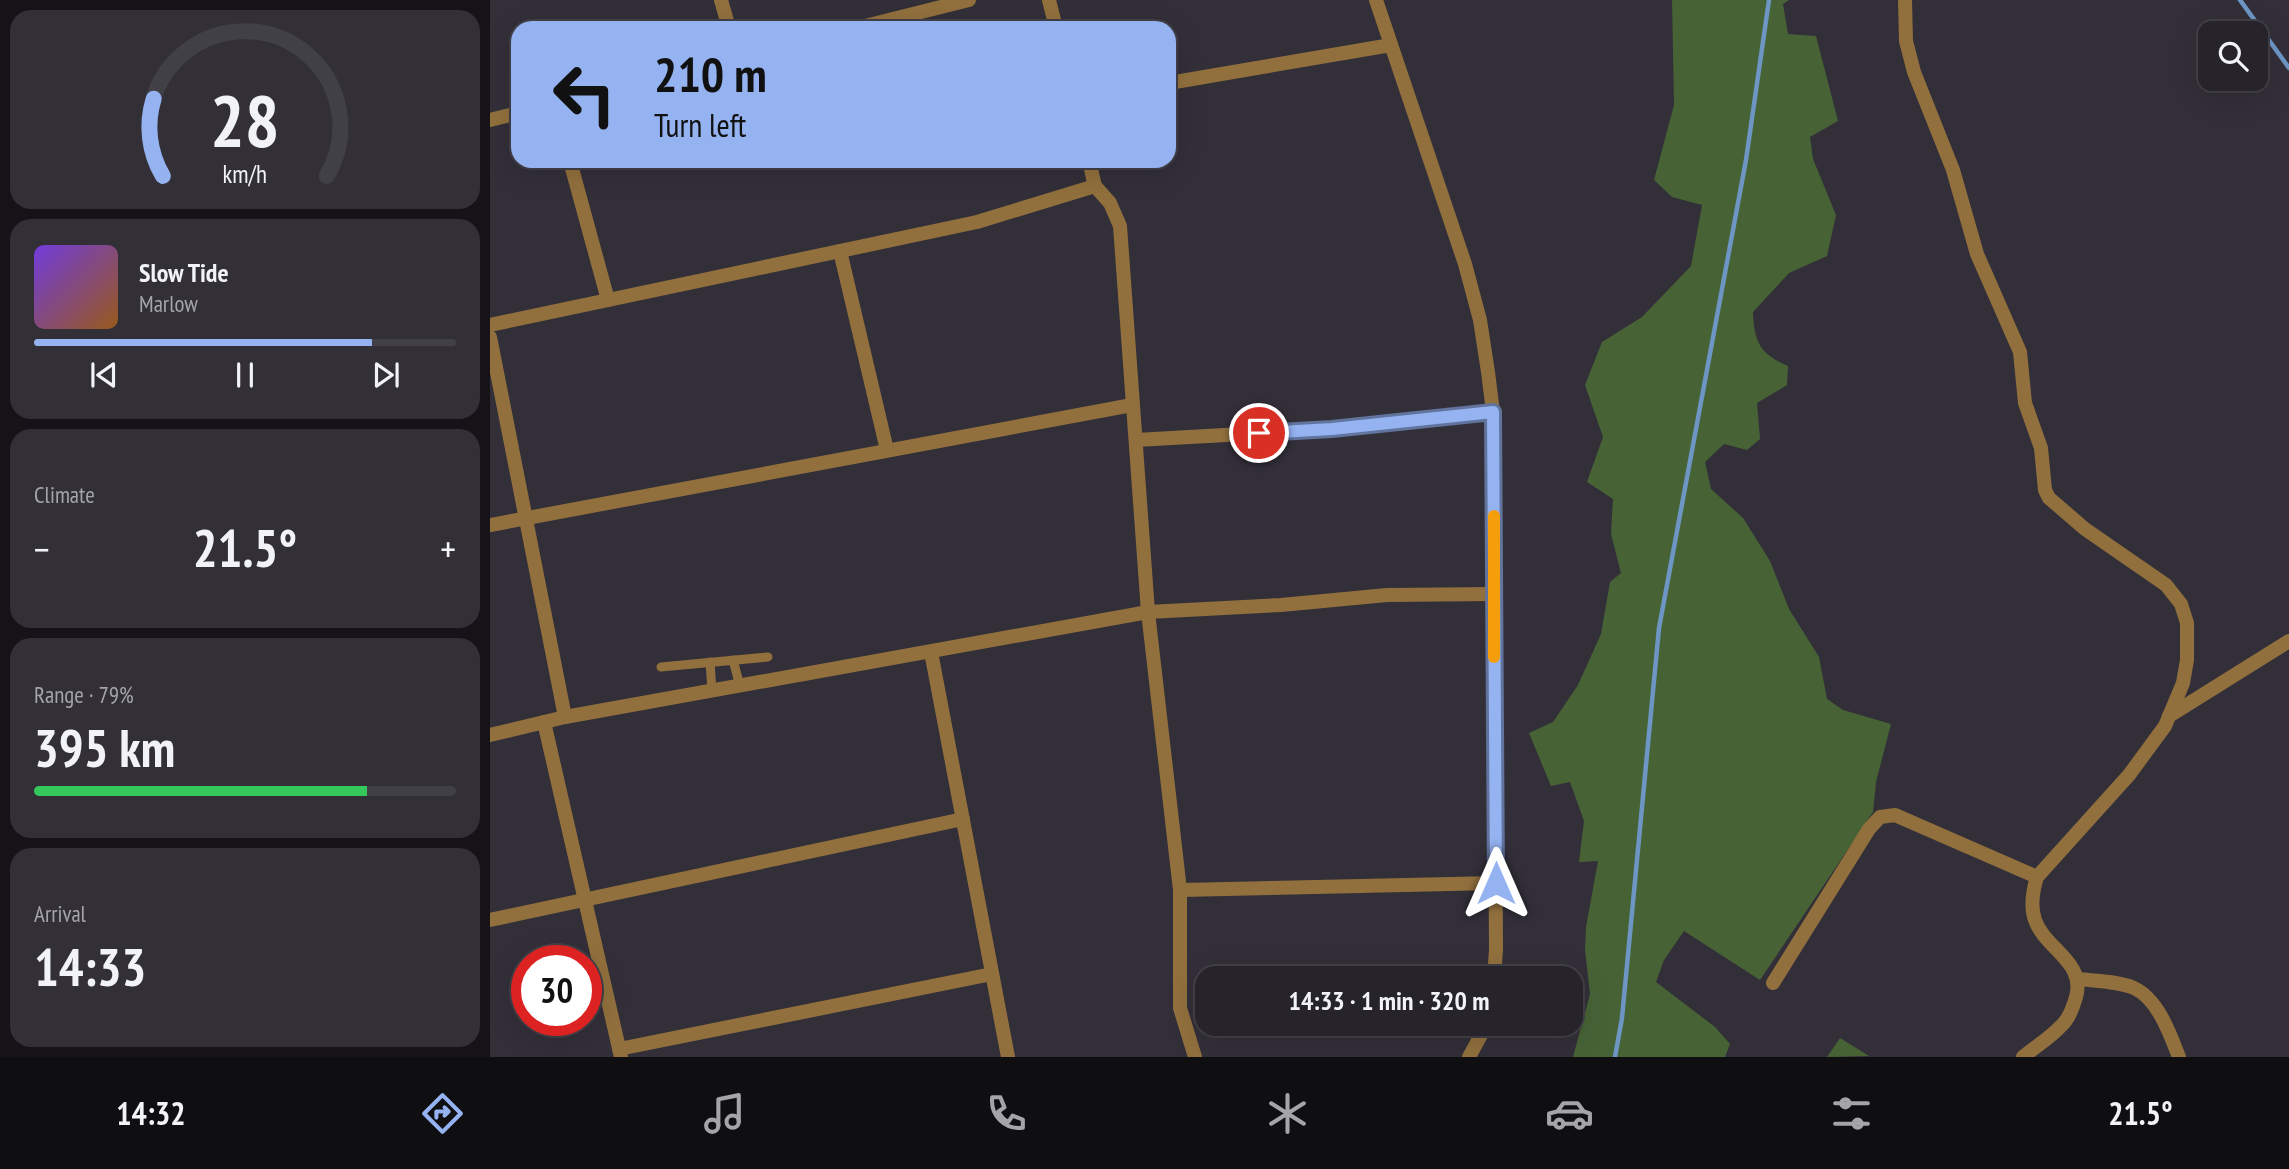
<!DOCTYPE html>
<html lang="en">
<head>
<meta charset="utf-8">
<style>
	body { margin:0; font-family:"PT Sans Narrow",sans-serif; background:#322f37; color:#f1f3f6; height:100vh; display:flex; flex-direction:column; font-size:26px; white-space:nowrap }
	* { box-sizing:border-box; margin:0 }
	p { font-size:23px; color:#a4a4a9 }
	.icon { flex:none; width:38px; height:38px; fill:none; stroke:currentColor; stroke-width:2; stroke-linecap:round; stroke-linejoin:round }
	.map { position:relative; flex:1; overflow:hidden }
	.side { display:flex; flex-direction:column; gap:10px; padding:10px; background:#151318; width:490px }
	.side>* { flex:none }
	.banner { position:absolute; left:21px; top:21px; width:665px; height:147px; border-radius:21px; box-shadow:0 7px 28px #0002,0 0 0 2px #424047; background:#95b2f1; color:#111; overflow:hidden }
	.fabs { position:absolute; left:1708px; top:21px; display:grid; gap:14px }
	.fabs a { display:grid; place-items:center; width:70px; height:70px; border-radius:14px; background:#26232b; box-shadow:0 7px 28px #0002,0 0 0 2px #424047; font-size:35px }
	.speed { position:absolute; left:21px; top:945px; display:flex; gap:14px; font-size:35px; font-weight:700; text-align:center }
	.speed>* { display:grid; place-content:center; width:91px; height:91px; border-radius:50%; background:#26232b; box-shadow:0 7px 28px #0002,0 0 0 2px #424047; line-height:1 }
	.speed .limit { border:10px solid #d22; background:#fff; color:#111 }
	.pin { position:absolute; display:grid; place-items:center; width:60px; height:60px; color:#fff; margin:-30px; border:4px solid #fff; border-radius:50%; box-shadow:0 2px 7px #0007 }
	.me { position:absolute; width:77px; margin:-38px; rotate:0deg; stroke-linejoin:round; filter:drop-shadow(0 0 5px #0008) }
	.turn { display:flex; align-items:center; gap:24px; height:147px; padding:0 28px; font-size:32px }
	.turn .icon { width:91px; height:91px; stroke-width:2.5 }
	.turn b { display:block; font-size:49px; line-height:60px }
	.big { font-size:52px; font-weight:700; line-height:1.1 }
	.side .card { flex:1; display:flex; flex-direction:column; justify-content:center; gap:10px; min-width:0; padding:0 24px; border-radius:21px; background:#322f37 }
	.side .dial { align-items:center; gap:0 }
	.dial svg { height:182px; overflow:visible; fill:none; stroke:#424047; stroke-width:7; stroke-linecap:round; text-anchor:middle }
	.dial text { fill:#f1f3f6; stroke:none }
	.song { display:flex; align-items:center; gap:21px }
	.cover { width:84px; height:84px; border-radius:10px; background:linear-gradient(135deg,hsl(260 70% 55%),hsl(30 70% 35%)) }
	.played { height:7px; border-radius:4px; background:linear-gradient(90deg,#95b2f1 80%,#424047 80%) }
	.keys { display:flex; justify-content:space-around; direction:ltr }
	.heat { display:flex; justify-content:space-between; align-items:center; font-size:38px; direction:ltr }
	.charge { height:10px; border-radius:5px; background:linear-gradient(90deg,#34c759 79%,#424047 0) }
	.trip { position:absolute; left:705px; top:966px; width:388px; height:70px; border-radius:21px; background:#26232b; box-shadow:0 7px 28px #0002,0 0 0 2px #424047; font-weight:700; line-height:70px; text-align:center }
	.tabs { display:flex; height:112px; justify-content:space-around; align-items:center; background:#0f0e11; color:#a4a4a9 }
	.tabs .icon { width:49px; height:49px }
	.tabs .current { color:#95b2f1 }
	.tabs b { font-size:32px; color:#f1f3f6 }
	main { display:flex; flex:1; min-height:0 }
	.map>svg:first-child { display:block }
	.green { fill:#476336 }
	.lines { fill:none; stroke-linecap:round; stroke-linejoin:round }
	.stream { stroke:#6d96c5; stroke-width:4.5 }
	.lane { stroke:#91703d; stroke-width:9 }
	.street { stroke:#91703d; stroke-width:14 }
	.route-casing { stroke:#61749d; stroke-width:18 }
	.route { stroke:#95b2f1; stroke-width:12 }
	.slow { stroke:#f59e0b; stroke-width:12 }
</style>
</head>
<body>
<main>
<section class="side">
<div class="card dial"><svg viewBox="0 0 100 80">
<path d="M14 69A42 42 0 1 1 86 69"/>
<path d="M14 69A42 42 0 0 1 10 35" stroke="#95b2f1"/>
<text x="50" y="56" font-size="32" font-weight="700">28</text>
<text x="50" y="72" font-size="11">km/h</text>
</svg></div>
<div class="card">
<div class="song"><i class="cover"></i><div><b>Slow Tide</b><p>Marlow</p></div></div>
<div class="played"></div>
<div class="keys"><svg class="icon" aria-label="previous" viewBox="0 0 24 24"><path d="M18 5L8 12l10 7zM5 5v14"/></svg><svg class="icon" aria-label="pause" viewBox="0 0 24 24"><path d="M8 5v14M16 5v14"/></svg><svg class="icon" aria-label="next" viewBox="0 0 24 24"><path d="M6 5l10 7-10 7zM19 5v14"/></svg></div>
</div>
<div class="card"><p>Climate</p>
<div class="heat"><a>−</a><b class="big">21.5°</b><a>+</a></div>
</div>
<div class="card"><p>Range · 79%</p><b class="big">395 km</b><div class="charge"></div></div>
<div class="card"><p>Arrival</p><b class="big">14:33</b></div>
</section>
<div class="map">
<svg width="1799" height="1057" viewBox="0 0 1799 1057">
	<rect width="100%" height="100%" fill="#322f39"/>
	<!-- green -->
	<g class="green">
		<path d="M1182 0H1299L1293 4 1298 34 1326 36 1348 121 1320 137 1323 159 1346 215 1337 256 1299 273 1263 312C1264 342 1270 354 1298 366L1297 385 1267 403 1270 439 1257 450 1234 444 1215 462 1221 489 1253 518 1280 561 1299 609 1329 657 1337 699 1353 710 1401 724 1386 782 1383 812 1270 980 1194 931 1174 960 1166 982 1225 1027 1240 1044 1235 1057H1083L1100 994 1095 950 1096 927 1108 861 1089 862 1094 821 1080 782 1061 786 1039 733 1063 722 1088 685 1111 634 1120 582 1131 573 1121 534 1123 499 1097 482 1113 437 1095 385 1112 342 1152 317 1201 266 1212 205 1182 197 1164 180 1184 105Z"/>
		<polygon points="1350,1038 1379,1056 1337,1057"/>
	</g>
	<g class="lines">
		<!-- stream -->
		<g class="stream">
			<polyline points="1750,0 1799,68"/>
			<polyline points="1125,1057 1132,1018 1169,628 1256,160 1279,0"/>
		</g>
		<!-- lane -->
		<g class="lane">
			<polyline points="243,660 250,686"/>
			<polyline points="220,662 222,691"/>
			<polyline points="171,667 278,657"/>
		</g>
		<!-- street -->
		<g class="street">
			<polyline points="231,0 239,28"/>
			<polyline points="559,0 566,28"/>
			<polyline points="886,0 975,264 990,320 998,372 1003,412 1006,950 1004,978"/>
			<path d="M1415 0 1416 41 1424 72 1463 170 1487 254 1530 352 1535 403 1551 448 1555 490 1559 498 1595 529 1676 585 1691 604 1697 623V660L1693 683 1675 726 1639 775 1547 877C1543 890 1540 906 1545 920 1555 949 1596 962 1586 997 1583 1008 1579 1019 1571 1026 1560 1038 1545 1047 1533 1057"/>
			<polyline points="367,28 479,0"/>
			<polyline points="679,83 901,45"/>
			<polyline points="0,120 28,113"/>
			<polyline points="80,161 118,300"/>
			<polyline points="599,161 605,186 620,203 630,226 658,612 690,890 690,1008 705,1057"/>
			<polyline points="350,251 397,450"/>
			<polyline points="0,325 487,222 605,186"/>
			<polyline points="0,337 75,717"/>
			<polyline points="646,440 842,429 1003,412"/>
			<polyline points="0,525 642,405"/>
			<polyline points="441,652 518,1057"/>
			<polyline points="1679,716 1799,641"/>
			<polyline points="54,722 131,1057"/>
			<polyline points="0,735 75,717 658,612 791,605 897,595 1004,594"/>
			<polyline points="690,890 1006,883"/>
			<polyline points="0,920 473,819"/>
			<path d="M1588 979C1606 981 1627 981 1644 988 1668 999 1680 1034 1689 1057"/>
			<polyline points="1283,983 1379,829 1390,817 1405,815 1547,877"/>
			<polyline points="129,1049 502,974"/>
			<polyline points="979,1057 997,1024"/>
		</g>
	</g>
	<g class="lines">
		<!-- route casing -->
		<g class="route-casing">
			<polyline id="route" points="769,433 842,429 1003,412 1006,883"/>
		</g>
		<!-- route -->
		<use href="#route" class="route"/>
		<!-- slow -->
		<polyline class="slow" points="1004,516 1004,657"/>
	</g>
</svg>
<div class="fabs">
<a><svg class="icon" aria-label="search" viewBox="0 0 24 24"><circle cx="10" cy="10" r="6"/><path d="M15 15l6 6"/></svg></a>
</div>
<div class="speed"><div class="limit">30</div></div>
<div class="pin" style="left:769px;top:433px;background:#d93025"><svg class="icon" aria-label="arrive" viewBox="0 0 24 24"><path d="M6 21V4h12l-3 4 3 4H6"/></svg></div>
<svg class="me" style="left:1006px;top:883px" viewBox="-20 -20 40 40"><path d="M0-17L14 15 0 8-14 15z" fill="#95b2f1" stroke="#fff" stroke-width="4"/></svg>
<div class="trip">14:33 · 1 min · 320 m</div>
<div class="banner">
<div class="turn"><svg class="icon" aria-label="left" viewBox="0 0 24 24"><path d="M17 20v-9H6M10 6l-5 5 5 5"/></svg><div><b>210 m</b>Turn left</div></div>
</div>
</div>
</main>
<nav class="tabs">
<b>14:32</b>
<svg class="icon current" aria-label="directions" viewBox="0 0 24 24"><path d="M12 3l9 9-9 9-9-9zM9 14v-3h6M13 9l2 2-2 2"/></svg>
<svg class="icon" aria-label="music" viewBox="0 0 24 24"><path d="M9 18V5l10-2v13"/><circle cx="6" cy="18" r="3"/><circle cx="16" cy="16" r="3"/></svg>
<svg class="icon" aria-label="phone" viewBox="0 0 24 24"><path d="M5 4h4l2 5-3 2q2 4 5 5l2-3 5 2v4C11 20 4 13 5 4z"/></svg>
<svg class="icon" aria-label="climate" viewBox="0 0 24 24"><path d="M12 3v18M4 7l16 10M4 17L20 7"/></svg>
<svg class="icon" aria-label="car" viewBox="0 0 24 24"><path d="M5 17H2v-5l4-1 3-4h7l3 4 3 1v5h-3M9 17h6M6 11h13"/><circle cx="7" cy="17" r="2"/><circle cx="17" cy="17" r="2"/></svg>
<svg class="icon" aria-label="filters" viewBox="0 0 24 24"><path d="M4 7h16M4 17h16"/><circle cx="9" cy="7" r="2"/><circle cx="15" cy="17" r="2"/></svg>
<b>21.5°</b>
</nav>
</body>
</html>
